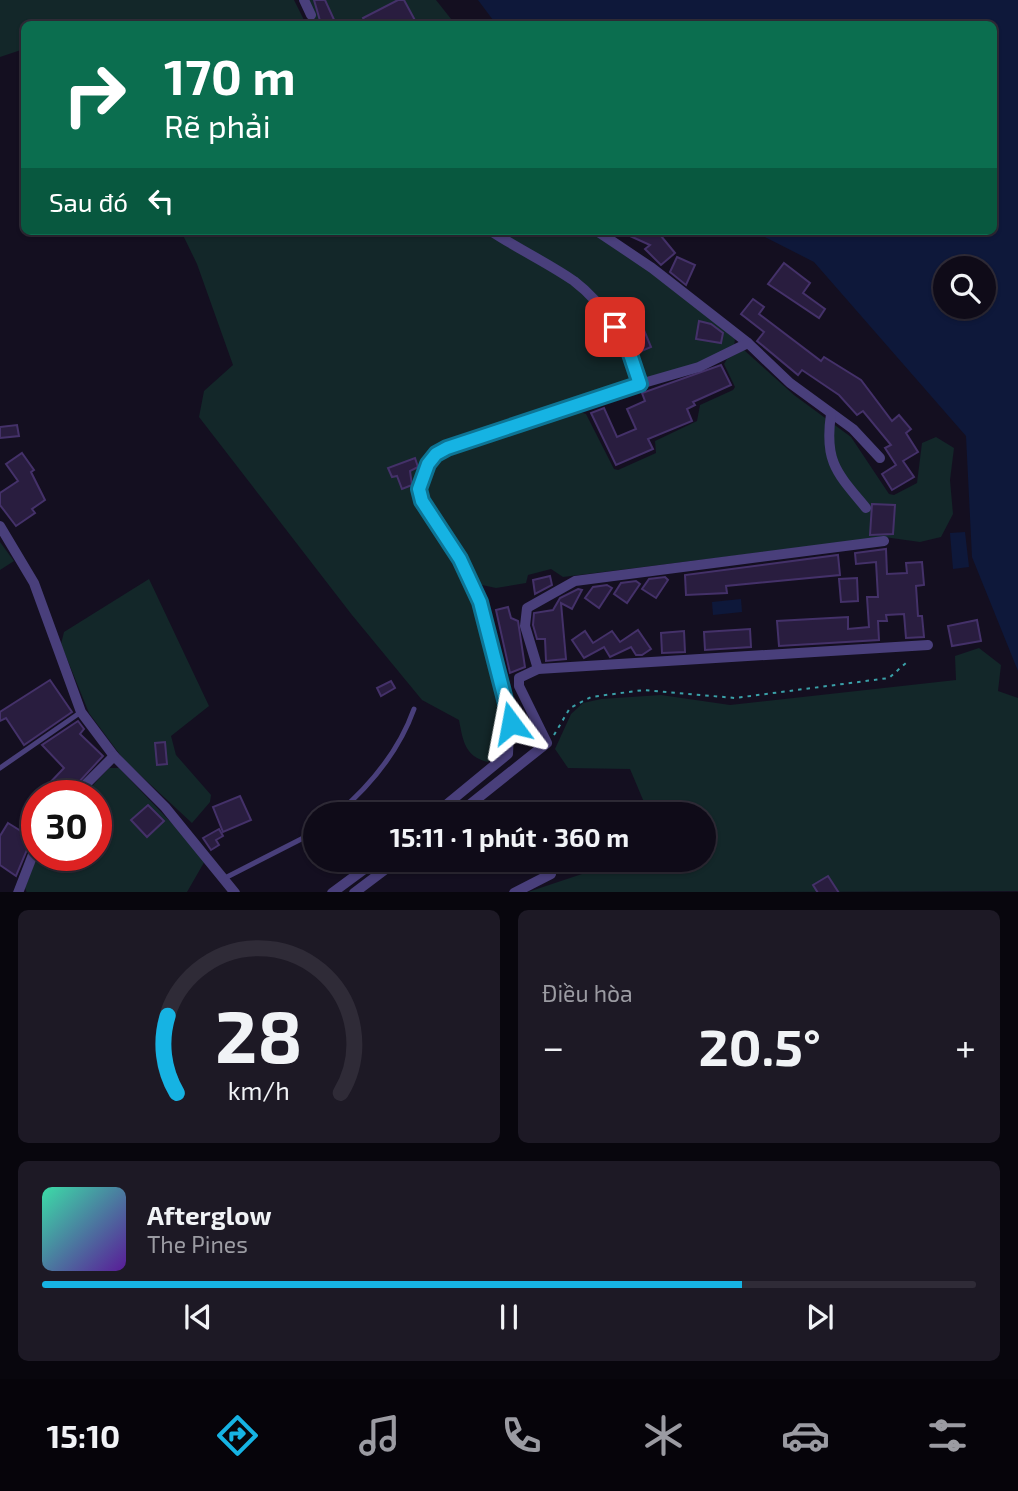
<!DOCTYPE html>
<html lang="vi">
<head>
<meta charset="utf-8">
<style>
	body { margin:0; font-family:"Exo 2",sans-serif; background:#1d1925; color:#f1f3f6; height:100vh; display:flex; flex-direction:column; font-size:26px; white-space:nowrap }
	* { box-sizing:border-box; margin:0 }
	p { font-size:23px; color:#9b9ba2 }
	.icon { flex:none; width:38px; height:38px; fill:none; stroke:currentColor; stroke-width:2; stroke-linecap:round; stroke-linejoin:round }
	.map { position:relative; height:892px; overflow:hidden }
	.drawer { display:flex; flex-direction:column; gap:18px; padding:18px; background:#08060d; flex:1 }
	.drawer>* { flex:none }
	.hud { position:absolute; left:21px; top:21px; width:976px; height:214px; border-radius:10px; box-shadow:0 2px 5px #0004,0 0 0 2px #2f2b37; background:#0b6e4f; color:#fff; overflow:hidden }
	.fabs { position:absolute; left:933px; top:256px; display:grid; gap:14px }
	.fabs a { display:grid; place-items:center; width:63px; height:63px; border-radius:50%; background:#0f0b18; box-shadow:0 2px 5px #0004,0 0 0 2px #2f2b37; font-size:35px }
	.speed { position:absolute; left:21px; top:780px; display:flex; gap:14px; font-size:35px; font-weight:700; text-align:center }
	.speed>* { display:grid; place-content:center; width:91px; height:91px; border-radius:50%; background:#0f0b18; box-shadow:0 2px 5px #0004,0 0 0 2px #2f2b37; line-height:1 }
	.speed .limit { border:10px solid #d22; background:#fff; color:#111 }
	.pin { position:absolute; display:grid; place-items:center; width:60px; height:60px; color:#fff; margin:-30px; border-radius:14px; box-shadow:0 4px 10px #0006 }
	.me { position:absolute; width:77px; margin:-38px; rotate:347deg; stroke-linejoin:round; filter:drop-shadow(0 0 5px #0008) }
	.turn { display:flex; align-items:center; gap:24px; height:147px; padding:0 28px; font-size:32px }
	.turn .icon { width:91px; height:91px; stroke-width:2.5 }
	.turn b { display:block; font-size:49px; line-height:60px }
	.then { display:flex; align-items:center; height:66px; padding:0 28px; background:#0003; gap:14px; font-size:26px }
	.big { font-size:52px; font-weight:700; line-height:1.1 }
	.drawer .card { flex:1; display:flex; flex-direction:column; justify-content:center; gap:10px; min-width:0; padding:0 24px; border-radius:10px; background:#1d1925 }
	.drawer .dial { align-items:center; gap:0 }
	.dial svg { height:182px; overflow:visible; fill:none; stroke:#2f2b37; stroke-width:7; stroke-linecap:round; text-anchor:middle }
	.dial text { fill:#f1f3f6; stroke:none }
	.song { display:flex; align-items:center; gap:21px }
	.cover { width:84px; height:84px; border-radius:10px; background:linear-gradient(135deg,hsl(160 70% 55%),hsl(270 70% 35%)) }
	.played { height:7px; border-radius:4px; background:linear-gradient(90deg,#16b3e3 75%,#2f2b37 75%) }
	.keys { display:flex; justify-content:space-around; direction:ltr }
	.heat { display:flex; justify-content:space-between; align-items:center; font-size:38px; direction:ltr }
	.drawer .tiles { flex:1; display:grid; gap:18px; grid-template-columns:1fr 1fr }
	.card:last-child { grid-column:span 2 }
	.trip { position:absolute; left:303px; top:802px; width:413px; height:70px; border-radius:35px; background:#0f0b18; box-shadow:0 2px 5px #0004,0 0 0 2px #2f2b37; font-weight:700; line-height:70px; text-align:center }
	.tab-bar { display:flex; height:112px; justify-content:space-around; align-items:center; background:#06040a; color:#9b9ba2 }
	.tab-bar .icon { width:49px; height:49px }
	.tab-bar .active { color:#16b3e3 }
	.tab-bar b { font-size:32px; color:#f1f3f6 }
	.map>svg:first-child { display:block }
	.green { fill:#132729 }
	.water { fill:#0e183a; fill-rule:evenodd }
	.building { fill:#291d3f; stroke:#443169; stroke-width:2 }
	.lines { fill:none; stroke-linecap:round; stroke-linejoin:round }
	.path { stroke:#3aa0a8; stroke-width:2; stroke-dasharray:3.5 5; stroke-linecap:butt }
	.lane { stroke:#493f7b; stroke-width:5 }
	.street { stroke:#493f7b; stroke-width:10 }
	.route-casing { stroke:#0e7494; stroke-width:18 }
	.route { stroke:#16b3e3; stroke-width:12 }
</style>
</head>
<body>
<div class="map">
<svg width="1018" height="893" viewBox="0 0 1018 893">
	<rect width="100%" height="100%" fill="#140f20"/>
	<!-- green -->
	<g class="green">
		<polygon points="0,0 294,0 306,24 24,24 24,49 0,57"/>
		<polygon points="307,0 436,0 455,24 317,24"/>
		<path d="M181 231H591L649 269 735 339 734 347 713 358 444 443C424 455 418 472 414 495L455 561 472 600 502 711 500 742 488 762C465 757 463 741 459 720L422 700 352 615 199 417 204 391 233 365 197 264Z"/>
		<polygon points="744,350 794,395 851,437 889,494 894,495 917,483 922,443 936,437 954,448 950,480 953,514 941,537 920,542 884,537 563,577 551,569 528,575 526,583 496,588 482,585 427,497 427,476 438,458 458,448 580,412 586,414 614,469 618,470 656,453 655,441 697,421 700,405 733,390 735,387 724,364 727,359"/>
		<polygon points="0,542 14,561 0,570"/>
		<polygon points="149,579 209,706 171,736 176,755 211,795 210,802 192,823 124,760 89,713 61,644 64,632"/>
		<polygon points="979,648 1001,665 998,691 1018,698 1018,891 525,893 603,867 613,859 704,859 704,814 649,814 630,769 568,768 555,749 571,714 583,703 601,699 661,695 730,705 956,680 955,656"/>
		<polygon points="109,768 119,768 206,859 187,892 27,893 25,888 37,856 96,856 96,796 83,796"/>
	</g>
	<!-- water -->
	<g class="water">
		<path d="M478 0H1018V671L972 557 966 436 814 262 753 231H994V24H496ZM945 268H984V306H945Z"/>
		<polygon points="965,532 969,567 953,569 950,533"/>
		<polygon points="741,599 742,612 713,615 712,602"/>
	</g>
	<!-- building -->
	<g class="building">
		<polygon points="314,0 325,0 336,24 321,24"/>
		<polygon points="398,0 404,0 417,24 366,24 363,18"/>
		<polygon points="619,231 657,231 675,253 661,265 645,249 650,245"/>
		<polygon points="677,257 695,265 686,285 670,272"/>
		<polygon points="784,263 810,283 803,293 825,309 819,318 768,284"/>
		<polygon points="753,299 764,307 759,314 821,361 824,357 861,380 892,421 899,415 911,429 906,433 918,452 903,461 914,477 892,490 882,474 896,465 885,448 891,445 863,411 857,415 839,395 802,370 798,375 757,341 764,332 741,314"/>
		<polygon points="624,305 634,320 639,318 651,347 637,353 614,311"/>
		<polygon points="699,321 711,324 723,333 721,343 696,339"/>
		<polygon points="721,365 731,385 693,402 695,405 687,409 692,421 648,439 653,449 616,465 591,413 604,408 617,437 636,429 627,409 645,401 642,393"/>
		<polygon points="17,425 19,436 0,438 0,427"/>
		<polygon points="22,453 34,470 31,472 45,500 32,509 35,513 16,526 0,505 0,493 18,481 6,464"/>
		<polygon points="415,458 418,467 410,471 412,485 402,489 397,476 392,477 388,468"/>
		<polygon points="872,504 895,505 893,534 870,535"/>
		<polygon points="886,549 887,574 907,573 906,563 922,562 924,585 916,586 918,616 922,616 924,637 906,638 904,614 886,615 887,621 878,621 879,640 779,646 777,621 848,617 848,629 869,627 867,597 878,597 876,562 856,564 855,553"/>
		<polygon points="838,555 840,575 726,586 727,593 686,595 685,575"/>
		<polygon points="550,576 552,585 535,594 533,580"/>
		<polygon points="665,577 668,580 656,598 642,589 649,579"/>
		<polygon points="857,578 858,601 841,602 839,579"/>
		<polygon points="636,581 640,584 627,603 614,594 621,583"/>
		<polygon points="607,585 612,588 599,608 585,598 593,587"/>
		<polygon points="578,589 582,590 572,609 561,603 566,659 546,661 545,639 537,639 533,625 534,613 553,610 560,598"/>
		<polygon points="508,607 511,618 518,621 525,667 510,673 496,610"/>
		<polygon points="977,620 981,641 952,646 948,626"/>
		<polygon points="750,629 751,647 705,650 704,632"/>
		<polygon points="638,630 651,649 642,655 636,655 631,647 610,657 604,647 584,658 572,640 585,631 593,643 612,631 620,642"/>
		<polygon points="684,631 685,652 662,653 661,633"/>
		<polygon points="50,680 72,712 24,745 6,718 0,721 0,712"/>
		<polygon points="391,681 395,688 381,696 377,688"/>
		<polygon points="78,721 84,729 80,734 103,756 66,796 50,796 43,790 64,768 42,745"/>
		<polygon points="165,742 167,764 157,765 155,743"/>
		<polygon points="240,796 251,820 223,832 213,807"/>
		<polygon points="606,804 611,814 587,814"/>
		<polygon points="148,805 164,821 147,837 131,820"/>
		<polygon points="8,823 32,838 16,876 0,865 0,836"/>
		<polygon points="219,829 223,836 216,840 219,845 211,850 203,838"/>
		<polygon points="828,876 839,893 818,893 813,885"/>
	</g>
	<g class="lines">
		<!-- path -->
		<polyline class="path" points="554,735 570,708 591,697 644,690 735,698 889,678 907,662"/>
		<!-- lane -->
		<g class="lane">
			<polyline points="0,768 81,712"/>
			<path d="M337 814C371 785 399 751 414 709"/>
			<polyline points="225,878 315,832"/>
		</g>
		<!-- street -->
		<g class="street">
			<polyline points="304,0 311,15"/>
			<polyline points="597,231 652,268 748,343"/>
			<polyline points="640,384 699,367 748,343 790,383 853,429 880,458"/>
			<path d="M831 414C824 462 837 473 866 508"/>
			<polyline points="0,526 34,583 81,712 114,756 165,807 235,893"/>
			<polyline points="538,669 525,626 527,608 575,581 884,541"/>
			<polyline points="74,796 114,756"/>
			<path d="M435 814 508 754 510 710 480 602 460 559 422 501 419 489 427 464 436 454 447 448 640 384C628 345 608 307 574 281 548 263 518 249 491 231"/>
			<polyline points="458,814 547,743 519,686 519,678 538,669 928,645"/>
			<polyline points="18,893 37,844"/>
			<polyline points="332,893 378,859"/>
			<polyline points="354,893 399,859"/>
			<polyline points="514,893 551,874"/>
		</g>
	</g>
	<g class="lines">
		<!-- route casing -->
		<g class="route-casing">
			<polyline id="route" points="511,723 480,602 460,559 422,501 419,489 428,464 436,454 447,448 640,384 629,351 615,327"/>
		</g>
		<!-- route -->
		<use href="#route" class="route"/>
	</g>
</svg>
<div class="fabs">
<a><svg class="icon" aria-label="search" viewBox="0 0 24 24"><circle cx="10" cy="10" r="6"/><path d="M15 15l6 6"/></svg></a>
</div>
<div class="speed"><div class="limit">30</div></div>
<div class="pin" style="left:615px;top:327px;background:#d93025"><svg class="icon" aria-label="arrive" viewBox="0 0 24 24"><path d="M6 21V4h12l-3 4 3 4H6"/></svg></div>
<svg class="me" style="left:511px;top:723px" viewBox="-20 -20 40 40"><path d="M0-17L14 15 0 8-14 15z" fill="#16b3e3" stroke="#fff" stroke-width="4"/></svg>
<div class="trip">15:11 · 1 phút · 360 m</div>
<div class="hud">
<div class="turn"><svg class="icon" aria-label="right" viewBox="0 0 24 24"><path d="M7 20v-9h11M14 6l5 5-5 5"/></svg><div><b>170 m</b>Rẽ phải</div></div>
<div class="then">Sau đó<svg class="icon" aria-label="left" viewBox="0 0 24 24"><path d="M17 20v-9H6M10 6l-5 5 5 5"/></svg></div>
</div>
</div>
<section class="drawer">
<div class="tiles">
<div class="card dial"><svg viewBox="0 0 100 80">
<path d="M14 69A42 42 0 1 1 86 69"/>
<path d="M14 69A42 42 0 0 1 10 35" stroke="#16b3e3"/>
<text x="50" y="56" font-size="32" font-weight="700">28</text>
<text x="50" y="72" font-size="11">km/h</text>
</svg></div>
<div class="card"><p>Điều hòa</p>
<div class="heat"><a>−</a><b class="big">20.5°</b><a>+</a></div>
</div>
<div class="card">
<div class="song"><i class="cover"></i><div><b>Afterglow</b><p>The Pines</p></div></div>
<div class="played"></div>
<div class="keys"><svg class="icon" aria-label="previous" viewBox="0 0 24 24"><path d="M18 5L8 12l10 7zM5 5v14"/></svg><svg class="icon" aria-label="pause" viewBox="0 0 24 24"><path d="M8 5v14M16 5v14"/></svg><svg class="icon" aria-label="next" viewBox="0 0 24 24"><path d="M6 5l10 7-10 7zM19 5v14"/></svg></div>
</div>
</div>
</section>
<nav class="tab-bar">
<b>15:10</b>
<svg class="icon active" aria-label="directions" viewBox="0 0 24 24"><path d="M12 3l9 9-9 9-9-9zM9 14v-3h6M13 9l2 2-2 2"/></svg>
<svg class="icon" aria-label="music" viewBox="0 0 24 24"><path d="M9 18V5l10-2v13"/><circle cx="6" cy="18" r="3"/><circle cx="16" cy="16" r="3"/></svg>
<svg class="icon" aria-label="phone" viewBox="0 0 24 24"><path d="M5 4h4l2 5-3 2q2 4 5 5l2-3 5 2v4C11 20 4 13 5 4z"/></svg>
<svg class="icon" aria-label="climate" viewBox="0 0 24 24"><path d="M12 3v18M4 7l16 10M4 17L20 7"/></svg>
<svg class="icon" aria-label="car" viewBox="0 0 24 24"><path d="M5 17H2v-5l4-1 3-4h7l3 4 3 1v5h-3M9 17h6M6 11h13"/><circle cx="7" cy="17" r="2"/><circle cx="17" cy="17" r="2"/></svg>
<svg class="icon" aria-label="filters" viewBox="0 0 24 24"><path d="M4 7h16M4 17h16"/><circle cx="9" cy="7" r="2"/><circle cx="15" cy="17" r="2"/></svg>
</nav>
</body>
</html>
